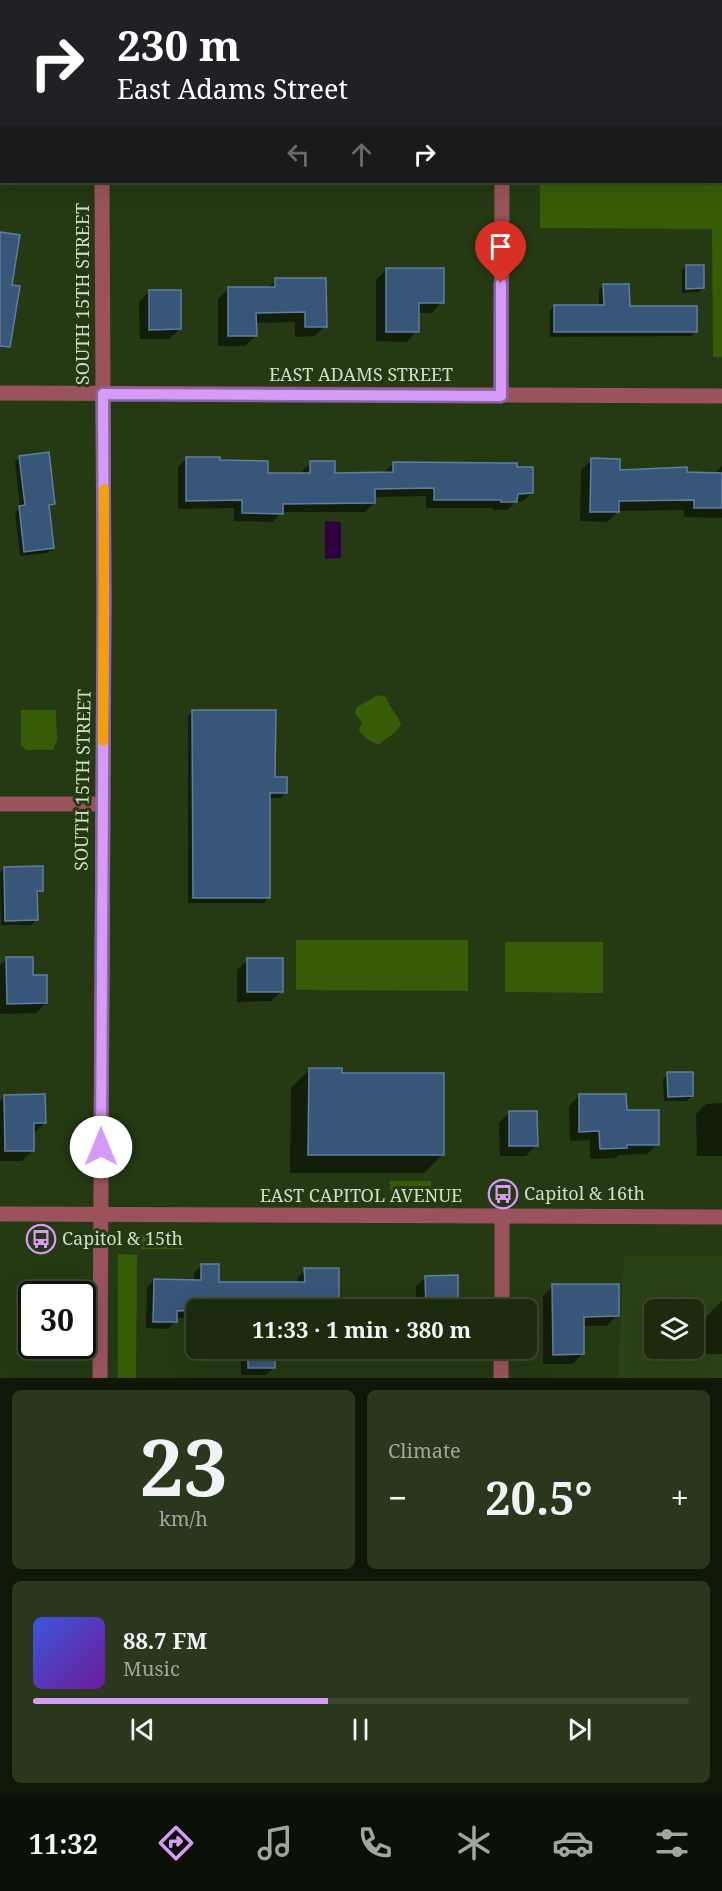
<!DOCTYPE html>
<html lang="en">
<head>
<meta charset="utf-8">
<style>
	body { margin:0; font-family:"Noto Serif",serif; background:#29371c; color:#f1f3f6; height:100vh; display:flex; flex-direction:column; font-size:22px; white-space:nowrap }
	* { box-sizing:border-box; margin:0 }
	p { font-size:20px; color:#a0a79e }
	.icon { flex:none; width:33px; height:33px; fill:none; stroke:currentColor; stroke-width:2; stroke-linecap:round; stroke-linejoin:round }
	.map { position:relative; height:1378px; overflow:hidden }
	.sheet { display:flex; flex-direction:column; gap:12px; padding:12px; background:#0f1808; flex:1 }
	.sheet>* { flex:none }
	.banner { position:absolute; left:0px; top:0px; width:723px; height:183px; box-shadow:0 6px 24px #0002,0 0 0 2px #3a472e; background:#202124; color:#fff; overflow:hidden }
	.fabs { position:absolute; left:644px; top:1299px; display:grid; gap:12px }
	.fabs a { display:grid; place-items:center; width:60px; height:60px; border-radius:9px; background:#1c2b0e; box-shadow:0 6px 24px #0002,0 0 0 2px #3a472e; font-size:30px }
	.speed { position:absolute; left:18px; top:1281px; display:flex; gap:12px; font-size:30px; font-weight:700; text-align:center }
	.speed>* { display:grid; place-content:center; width:78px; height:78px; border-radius:50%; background:#1c2b0e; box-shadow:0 6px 24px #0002,0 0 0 2px #3a472e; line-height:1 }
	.speed .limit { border:3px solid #111; border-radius:9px; background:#fff; color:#111 }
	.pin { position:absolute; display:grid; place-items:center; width:51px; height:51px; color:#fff; margin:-62px -26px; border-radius:50% 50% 50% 0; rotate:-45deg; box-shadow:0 0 6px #0007 }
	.pin .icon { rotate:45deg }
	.me { position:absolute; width:66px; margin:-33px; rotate:0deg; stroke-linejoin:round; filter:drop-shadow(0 0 4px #0008) }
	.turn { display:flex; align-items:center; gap:21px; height:126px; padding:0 18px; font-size:27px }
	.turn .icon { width:78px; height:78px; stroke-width:2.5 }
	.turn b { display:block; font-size:42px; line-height:51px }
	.lanes { display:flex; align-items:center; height:57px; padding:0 18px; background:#0003; justify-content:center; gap:30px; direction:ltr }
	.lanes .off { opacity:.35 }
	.big { font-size:45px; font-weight:700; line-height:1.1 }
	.sheet .tile { flex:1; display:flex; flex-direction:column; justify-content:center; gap:9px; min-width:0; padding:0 21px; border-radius:9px; background:#29371c }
	.sheet .dial { align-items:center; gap:0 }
	.dial b { font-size:78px; line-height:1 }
	.song { display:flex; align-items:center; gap:18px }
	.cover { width:72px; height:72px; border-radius:9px; background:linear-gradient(135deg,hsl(230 70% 55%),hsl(280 70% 35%)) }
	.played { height:6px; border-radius:3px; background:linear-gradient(90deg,#d69bf9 45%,#3a472e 45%) }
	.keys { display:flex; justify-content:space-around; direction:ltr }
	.heat { display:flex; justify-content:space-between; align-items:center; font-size:33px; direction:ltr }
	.sheet .tiles { flex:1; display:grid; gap:12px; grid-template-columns:1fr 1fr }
	.tile:last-child { grid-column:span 2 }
	.trip { position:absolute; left:186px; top:1299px; width:351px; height:60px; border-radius:9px; background:#1c2b0e; box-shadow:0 6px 24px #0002,0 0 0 2px #3a472e; font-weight:700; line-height:60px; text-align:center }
	.dock { display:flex; height:96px; justify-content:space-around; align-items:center; background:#0b1106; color:#a0a79e }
	.dock .icon { width:42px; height:42px }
	.dock .current { color:#d69bf9 }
	.dock b { font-size:27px; color:#f1f3f6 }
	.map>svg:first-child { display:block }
	.built { fill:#2b4215; fill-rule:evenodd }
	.green { fill:#365c07 }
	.water { fill:#2e0042 }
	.shadow { fill:#0007 }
	.building { fill:#385678; stroke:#5f7ea2; stroke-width:1.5 }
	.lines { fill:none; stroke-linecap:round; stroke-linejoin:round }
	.street { stroke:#9a535c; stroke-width:15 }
	.route-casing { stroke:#8b65a2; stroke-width:15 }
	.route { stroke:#d69bf9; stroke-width:10 }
	.slow { stroke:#f59e0b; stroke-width:10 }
	.labels { text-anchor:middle; stroke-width:6; stroke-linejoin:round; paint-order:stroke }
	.street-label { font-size:18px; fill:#d1dec8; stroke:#253913 }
	.poi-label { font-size:18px; fill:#d1dec8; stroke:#253913; text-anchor:start }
</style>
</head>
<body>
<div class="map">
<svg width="722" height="1378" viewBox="0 0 722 1378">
	<rect width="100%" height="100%" fill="#253913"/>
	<!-- built -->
	<path class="built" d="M624 1256H722V1378H618ZM654 1310H693V1348H654Z"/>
	<!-- green -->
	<g class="green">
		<polygon points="722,23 722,357 713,357 712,229 540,228 540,182 722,182"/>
		<path d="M378 695 386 697C390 708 397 714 401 724 396 736 386 736 379 745L370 741 360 733 359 728 362 723 355 713 357 707Z"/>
		<polygon points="21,710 56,710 57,740 53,750 26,750 21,745"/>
		<polygon points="296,940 468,940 468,991 296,990"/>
		<polygon points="505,942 603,942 603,993 505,992"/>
		<polygon points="390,1181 431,1181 431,1187 427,1196 393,1195 390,1190"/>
		<polygon points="181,1234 185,1249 141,1249 141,1235"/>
		<polygon points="118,1254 137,1255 136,1378 118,1378"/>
	</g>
	<!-- water -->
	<polygon class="water" points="325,521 341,522 341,558 325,559"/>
	<!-- shadow -->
	<g class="shadow">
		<polygon points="686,266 703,287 698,292 682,293 682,271"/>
		<polygon points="386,270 442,302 432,313 417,313 417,331 407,342 376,341 376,280"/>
		<polygon points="276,280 325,326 315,336 295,337 295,322 255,323 255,336 245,346 218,346 218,299 228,289 267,289"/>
		<polygon points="604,285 628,308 696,331 691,336 550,337 550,311 554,306 599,306 599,290"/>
		<polygon points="149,292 180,329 169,339 140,339 139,302"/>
		<polygon points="20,457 53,503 49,508 52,548 47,553 20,556 15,512 20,507 15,462"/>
		<polygon points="186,459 218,462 267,475 302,474 302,471 310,463 333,474 384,472 393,464 532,493 523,501 516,502 507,510 493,510 493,508 426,508 426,496 374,497 374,503 365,512 281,512 273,522 234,521 234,508 178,509 178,467"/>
		<polygon points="592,460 618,472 714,474 722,466 722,518 684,517 684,510 618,511 607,522 580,521 581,470"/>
		<polygon points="193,711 274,778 285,793 281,798 268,798 268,898 264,903 188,903 188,716"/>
		<polygon points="4,869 41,890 37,895 36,920 31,925 1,925 0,873"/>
		<polygon points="7,959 32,977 46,1003 36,1013 0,1014 0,965"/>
		<polygon points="248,960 282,991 271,1001 237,1002 237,970"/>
		<polygon points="309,1070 340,1075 443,1154 424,1173 290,1173 291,1088"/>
		<polygon points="668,1074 692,1096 687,1101 664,1101 663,1079"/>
		<polygon points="5,1096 44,1123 34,1133 33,1150 22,1161 0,1161 0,1101"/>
		<polygon points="579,1096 625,1111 657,1144 647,1154 619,1155 615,1158 590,1159 590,1140 570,1141 569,1106"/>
		<polygon points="722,1103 722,1156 697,1156 696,1114 706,1104"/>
		<polygon points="510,1112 536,1145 526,1156 500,1156 499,1123"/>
		<polygon points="202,1265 218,1284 298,1283 298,1277 305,1270 338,1300 370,1300 370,1310 196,1310 196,1317 176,1318 175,1321 168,1329 146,1328 147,1288 154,1280 194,1281 194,1273"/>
		<polygon points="426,1277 457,1310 416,1310 416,1287"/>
		<polygon points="26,1280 52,1280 53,1294 32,1294 32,1320 16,1320 16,1290"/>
		<polygon points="553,1286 617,1315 607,1326 583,1326 583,1353 573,1364 543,1364 543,1296"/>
		<polygon points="722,1301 722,1354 706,1354 706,1317"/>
		<polygon points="241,1348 285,1348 273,1350 274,1367 266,1375 241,1375"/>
	</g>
	<!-- building -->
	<g class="building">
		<polygon points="0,232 20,235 12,285 20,286 10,347 0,346"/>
		<polygon points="686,265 704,265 704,288 686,289"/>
		<polygon points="386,268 444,268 444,303 419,303 419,332 386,332"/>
		<polygon points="275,278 326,278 327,327 305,327 305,312 256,313 257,336 228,336 228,287 275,287"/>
		<polygon points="603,284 629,284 630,306 697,306 697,332 554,332 554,305 604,305"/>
		<polygon points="149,290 181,290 181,329 149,330"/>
		<polygon points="49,452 55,504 49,505 54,548 24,552 19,506 25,505 19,456"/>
		<polygon points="186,457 220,457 220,460 268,461 268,473 310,473 310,461 335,461 335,473 393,472 393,462 517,463 517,467 533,467 533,493 518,494 517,502 501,502 501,500 434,500 434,488 375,489 375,503 283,504 283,514 242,513 242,500 186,501"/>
		<polygon points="591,458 620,459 620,470 687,467 687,472 722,473 722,508 694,508 694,500 619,501 619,512 590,512"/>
		<polygon points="192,710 276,710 275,777 287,777 287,793 270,793 270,898 193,898"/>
		<polygon points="43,866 43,891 37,891 38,920 5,921 4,867"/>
		<polygon points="6,957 33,957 33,975 47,975 47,1003 7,1004"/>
		<rect x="247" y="958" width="36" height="34"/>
		<polygon points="309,1068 342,1068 342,1073 444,1073 444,1155 308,1155"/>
		<polygon points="667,1072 693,1072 693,1096 668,1097"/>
		<polygon points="45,1094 46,1123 34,1123 34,1151 5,1151 4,1095"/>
		<polygon points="579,1094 626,1094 627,1110 659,1110 659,1145 627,1145 627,1148 600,1149 599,1131 579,1132"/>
		<polygon points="509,1111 537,1111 538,1146 509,1146"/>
		<polygon points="201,1264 219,1264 219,1282 305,1282 304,1268 339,1268 339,1310 196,1310 177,1311 177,1322 153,1322 154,1279 201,1280"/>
		<polygon points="458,1275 458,1310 426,1310 425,1276"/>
		<polygon points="552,1284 619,1284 619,1316 584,1317 584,1354 553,1355"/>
		<rect x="248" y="1348" width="27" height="20"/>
	</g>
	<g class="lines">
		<!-- street -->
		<g class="street">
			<polyline points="503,0 503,2"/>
			<polyline points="101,2 101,0"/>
			<polyline points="0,393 722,396"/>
			<polyline points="501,395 502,182"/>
			<polyline points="0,804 102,804"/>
			<polyline points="0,1214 722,1217"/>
			<polyline points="502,1310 502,1216"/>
			<polyline points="100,1378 104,600 102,182"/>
			<polyline points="501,1378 501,1348"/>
		</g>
	</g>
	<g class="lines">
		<!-- route casing -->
		<g class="route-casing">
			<polyline id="route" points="101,1147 104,600 103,394 501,396 501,283"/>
		</g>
		<!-- route -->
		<use href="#route" class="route"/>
		<!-- slow -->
		<polyline class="slow" points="103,741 104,489"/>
	</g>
	<!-- icons -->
	<defs>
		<g id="bus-ring" transform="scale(1.5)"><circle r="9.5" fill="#253913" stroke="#d69bf9" stroke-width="1.5"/><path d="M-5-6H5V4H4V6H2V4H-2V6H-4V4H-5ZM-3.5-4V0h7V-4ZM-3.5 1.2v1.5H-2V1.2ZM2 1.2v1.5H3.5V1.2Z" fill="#d69bf9"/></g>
	</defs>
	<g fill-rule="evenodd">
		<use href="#bus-ring" x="503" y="1194"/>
		<use href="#bus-ring" x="41" y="1239"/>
	</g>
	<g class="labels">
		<!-- street labels -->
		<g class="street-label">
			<text transform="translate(83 294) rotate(-90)" y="6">SOUTH 15TH STREET</text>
			<text x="361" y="381">EAST ADAMS STREET</text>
			<text transform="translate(83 780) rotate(-89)" y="6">SOUTH 15TH STREET</text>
			<text x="361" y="1202">EAST CAPITOL AVENUE</text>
		</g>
		<!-- poi labels -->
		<g class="poi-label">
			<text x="524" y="1200">Capitol &amp; 16th</text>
			<text x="62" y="1245">Capitol &amp; 15th</text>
		</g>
	</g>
</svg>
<div class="fabs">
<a><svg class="icon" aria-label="layers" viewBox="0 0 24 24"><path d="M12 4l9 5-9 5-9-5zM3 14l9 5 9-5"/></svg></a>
</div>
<div class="speed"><div class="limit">30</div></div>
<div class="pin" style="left:501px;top:283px;background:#d93025"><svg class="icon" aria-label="arrive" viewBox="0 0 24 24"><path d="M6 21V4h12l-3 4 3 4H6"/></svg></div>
<svg class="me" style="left:101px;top:1147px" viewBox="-20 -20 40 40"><circle r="19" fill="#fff"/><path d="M0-13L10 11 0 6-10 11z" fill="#d69bf9"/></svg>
<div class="trip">11:33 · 1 min · 380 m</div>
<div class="banner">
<div class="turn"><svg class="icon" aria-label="right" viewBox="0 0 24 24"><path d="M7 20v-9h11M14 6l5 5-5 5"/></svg><div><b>230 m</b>East Adams Street</div></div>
<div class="lanes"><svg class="icon off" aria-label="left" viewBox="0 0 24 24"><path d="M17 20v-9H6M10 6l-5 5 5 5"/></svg><svg class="icon off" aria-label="ahead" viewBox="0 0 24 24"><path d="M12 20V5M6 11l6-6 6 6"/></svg><svg class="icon" aria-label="right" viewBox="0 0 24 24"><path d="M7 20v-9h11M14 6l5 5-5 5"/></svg></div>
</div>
</div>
<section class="sheet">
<div class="tiles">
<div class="tile dial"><b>23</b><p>km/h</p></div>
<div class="tile"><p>Climate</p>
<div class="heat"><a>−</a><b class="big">20.5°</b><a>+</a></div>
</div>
<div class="tile">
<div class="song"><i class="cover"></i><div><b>88.7 FM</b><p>Music</p></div></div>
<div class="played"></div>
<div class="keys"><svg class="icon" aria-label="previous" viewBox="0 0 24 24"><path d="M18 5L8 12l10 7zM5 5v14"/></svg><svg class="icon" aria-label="pause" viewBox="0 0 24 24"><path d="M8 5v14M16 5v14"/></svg><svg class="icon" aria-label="next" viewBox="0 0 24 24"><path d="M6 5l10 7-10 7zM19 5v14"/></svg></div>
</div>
</div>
</section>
<nav class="dock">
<b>11:32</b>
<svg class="icon current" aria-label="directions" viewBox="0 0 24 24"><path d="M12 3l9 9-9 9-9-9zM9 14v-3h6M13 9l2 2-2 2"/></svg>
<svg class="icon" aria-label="music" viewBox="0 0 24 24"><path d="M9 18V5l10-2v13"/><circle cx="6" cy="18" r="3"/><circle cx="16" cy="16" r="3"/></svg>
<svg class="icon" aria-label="phone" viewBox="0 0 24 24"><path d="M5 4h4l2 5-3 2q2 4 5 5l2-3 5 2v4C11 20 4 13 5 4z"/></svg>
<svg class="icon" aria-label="climate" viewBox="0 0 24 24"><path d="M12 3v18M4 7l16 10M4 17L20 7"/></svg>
<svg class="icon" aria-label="car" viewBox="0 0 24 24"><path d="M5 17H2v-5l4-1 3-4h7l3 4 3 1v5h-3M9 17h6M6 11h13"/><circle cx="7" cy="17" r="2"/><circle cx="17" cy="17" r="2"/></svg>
<svg class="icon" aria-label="filters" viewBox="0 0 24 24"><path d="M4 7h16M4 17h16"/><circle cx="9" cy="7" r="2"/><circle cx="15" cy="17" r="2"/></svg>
</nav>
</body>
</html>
